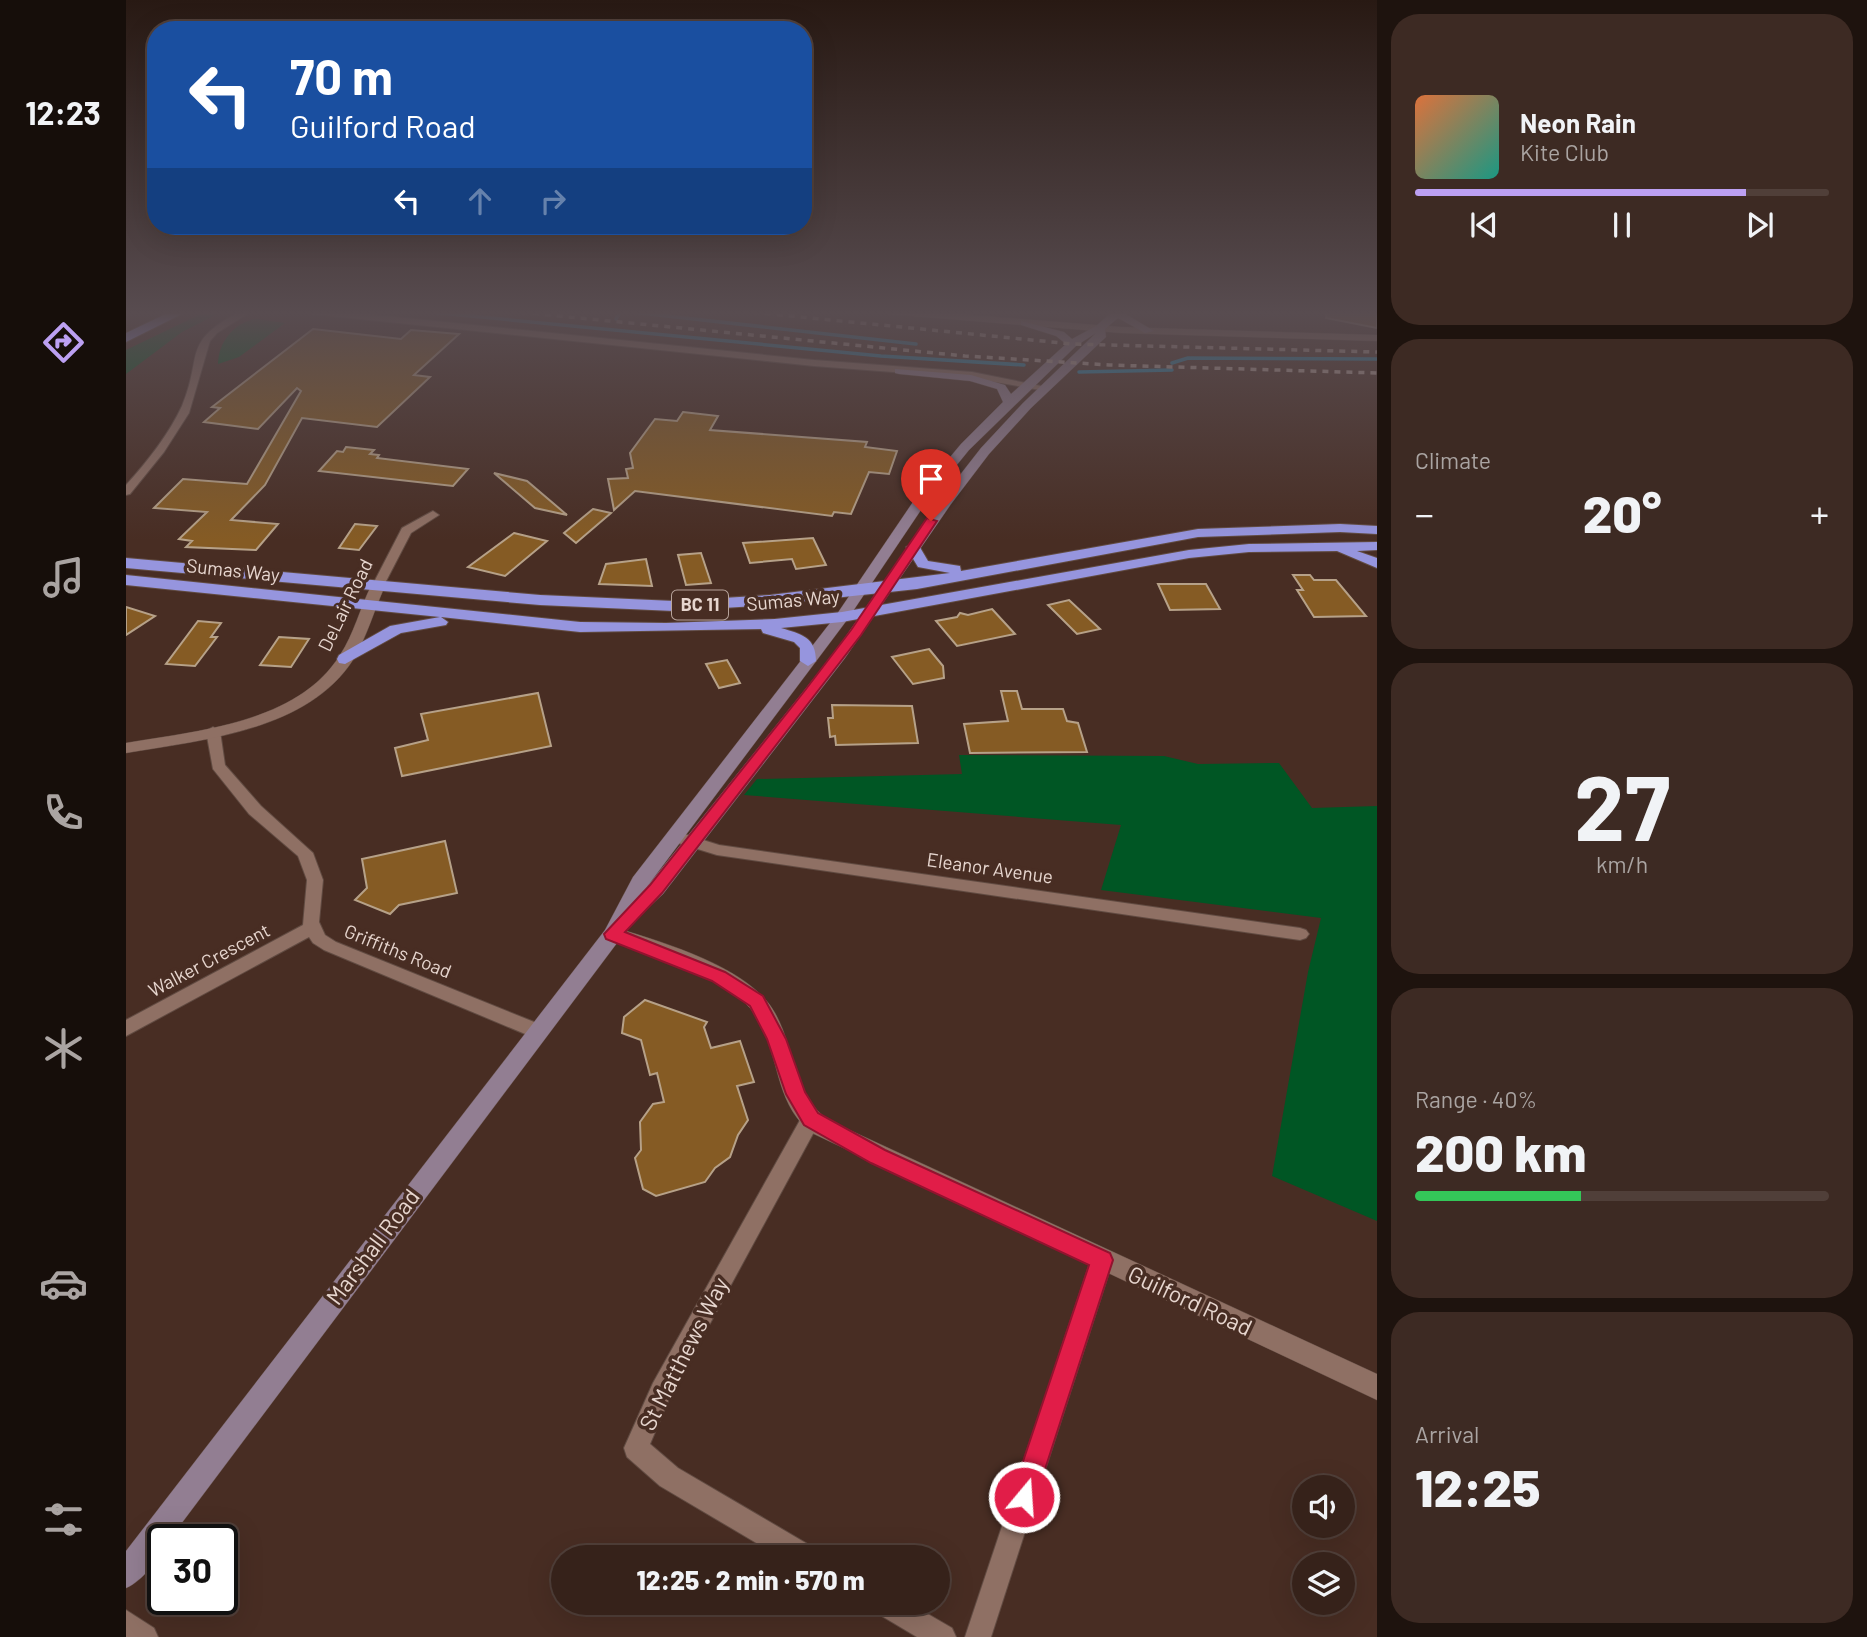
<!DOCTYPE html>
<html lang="en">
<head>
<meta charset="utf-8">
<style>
	body { margin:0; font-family:Barlow,sans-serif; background:#3d2a23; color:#f1f3f6; height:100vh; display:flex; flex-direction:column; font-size:26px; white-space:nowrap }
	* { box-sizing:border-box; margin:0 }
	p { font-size:23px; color:#aaa4a2 }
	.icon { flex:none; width:38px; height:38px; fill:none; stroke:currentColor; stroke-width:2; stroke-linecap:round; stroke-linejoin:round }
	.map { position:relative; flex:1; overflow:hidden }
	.drawer { display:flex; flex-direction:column; gap:14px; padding:14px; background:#1e130e; width:490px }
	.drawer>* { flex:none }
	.top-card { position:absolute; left:21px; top:21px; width:665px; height:214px; border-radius:28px; box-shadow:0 7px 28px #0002,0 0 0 2px #503f39; background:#1a4fa0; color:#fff; overflow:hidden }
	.controls { position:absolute; left:1166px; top:1475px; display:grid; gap:14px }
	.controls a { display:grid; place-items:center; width:63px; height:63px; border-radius:50%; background:#36221a; box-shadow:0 7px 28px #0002,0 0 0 2px #503f39; font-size:35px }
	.speed { position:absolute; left:21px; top:1524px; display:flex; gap:14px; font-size:35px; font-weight:700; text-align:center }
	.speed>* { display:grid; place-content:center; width:91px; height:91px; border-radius:50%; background:#36221a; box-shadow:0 7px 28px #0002,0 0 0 2px #503f39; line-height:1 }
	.speed .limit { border:4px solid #111; border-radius:10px; background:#fff; color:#111 }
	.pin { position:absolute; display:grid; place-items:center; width:60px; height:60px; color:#fff; margin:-72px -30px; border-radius:50% 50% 50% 0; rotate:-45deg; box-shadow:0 0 7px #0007 }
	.pin .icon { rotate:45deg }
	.me { position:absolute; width:77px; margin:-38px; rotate:18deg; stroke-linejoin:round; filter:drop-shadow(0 0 5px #0008) }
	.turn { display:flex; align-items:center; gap:24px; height:147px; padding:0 28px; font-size:32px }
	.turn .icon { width:91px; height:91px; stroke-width:2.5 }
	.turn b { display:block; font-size:49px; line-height:60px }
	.lanes { display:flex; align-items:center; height:66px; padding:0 28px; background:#0003; justify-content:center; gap:35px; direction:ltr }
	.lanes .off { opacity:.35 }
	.big { font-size:52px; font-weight:800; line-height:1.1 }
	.drawer .card { flex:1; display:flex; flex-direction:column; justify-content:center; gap:10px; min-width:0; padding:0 24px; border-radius:28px; background:#3d2a23 }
	.drawer .dial { align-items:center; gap:0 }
	.dial b { font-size:91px; line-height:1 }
	.song { display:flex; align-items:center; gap:21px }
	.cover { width:84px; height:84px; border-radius:10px; background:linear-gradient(135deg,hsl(20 70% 55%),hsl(170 70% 35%)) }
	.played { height:7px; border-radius:4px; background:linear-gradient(90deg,#bca0f2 80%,#503f39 80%) }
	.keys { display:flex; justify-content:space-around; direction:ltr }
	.heat { display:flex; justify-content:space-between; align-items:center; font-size:38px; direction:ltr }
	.charge { height:10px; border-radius:5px; background:linear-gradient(90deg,#34c759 40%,#503f39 0) }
	.trip { position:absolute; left:425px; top:1545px; width:399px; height:70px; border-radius:35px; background:#36221a; box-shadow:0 7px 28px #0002,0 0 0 2px #503f39; font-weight:800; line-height:70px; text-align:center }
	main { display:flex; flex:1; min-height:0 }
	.dock { display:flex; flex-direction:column; width:126px; justify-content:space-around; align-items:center; background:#160e0a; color:#aaa4a2 }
	.dock .icon { width:49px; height:49px }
	.dock .selected { color:#bca0f2 }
	.dock b { font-size:32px; color:#f1f3f6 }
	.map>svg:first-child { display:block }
	.green { fill:#005624 }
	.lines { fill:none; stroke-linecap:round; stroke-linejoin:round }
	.stream { stroke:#1c89b4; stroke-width:3.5 }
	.building { fill:#855b24; stroke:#b6a188; stroke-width:2 }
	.minor-casing { stroke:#614b42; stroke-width:2 }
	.tertiary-casing { stroke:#614b42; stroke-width:1 }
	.secondary-casing { stroke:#614b42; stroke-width:1 }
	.trunk-casing { stroke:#614b42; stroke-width:2 }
	.motorway-casing { stroke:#614b42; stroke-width:2 }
	.minor { fill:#8f7064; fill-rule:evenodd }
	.tertiary { fill:#8f7064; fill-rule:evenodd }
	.secondary { fill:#927e92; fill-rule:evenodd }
	.trunk { fill:#9695de; fill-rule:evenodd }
	.motorway { fill:#989efc; fill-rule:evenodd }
	.rail { stroke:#bfaba3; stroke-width:3.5; stroke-dasharray:6 6; stroke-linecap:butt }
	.route { fill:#e11d48; stroke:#92132f; stroke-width:2 }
	.labels { text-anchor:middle; stroke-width:7; stroke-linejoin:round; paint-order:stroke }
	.shield { fill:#482d23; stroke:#b7a39b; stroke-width:2 }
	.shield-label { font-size:18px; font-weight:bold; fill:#e7d6cf }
	.street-label { font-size:19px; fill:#e7d6cf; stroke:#482d23 }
	.near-street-label { font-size:23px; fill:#e7d6cf; stroke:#482d23 }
</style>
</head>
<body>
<main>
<nav class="dock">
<b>12:23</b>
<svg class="icon selected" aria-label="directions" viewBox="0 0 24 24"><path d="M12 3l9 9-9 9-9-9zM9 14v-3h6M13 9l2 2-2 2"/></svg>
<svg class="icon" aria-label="music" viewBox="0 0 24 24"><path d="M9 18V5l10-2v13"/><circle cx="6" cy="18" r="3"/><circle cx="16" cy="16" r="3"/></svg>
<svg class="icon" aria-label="phone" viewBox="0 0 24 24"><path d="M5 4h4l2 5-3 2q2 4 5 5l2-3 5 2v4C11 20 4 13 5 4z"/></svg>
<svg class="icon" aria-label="climate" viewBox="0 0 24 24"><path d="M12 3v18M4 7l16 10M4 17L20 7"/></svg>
<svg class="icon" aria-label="car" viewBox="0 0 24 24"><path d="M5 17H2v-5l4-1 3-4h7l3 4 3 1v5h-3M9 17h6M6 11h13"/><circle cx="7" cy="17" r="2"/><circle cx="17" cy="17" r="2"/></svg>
<svg class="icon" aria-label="filters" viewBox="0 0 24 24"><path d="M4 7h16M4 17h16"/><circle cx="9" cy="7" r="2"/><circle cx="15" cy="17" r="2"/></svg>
</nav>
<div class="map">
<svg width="1251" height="1637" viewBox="0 0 1251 1637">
	<rect width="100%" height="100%" fill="#482d23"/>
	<!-- green -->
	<g class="green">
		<polygon points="81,311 97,311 56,332 0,374 0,350"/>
		<path d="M130 319 159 323 113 357 92 364C92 343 108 322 130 319Z"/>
		<polygon points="833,755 1038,756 1072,764 1153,763 1186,808 1251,806 1251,1221 1146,1176 1182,972 1195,918 975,890 995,825 618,795 631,779 836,774"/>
	</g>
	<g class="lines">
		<!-- stream -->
		<g class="stream">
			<polyline points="293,311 755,356 898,365"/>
			<polyline points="497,311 790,344"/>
			<polyline points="490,319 495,311"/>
			<polyline points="1046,363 1062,358 1251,359"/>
			<polyline points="953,372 1046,370"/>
		</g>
	</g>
	<!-- building -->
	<g class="building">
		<polygon points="1201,311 1251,311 1251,328 1200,318"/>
		<polygon points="187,329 275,339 285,330 333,334 288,375 304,377 251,427 176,418 139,485 105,520 152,524 130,550 60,547 66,541 53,539 81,512 28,508 57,479 121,484 175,391 171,388 132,429 78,422 94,408 86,407"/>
		<polygon points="557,412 592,416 584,430 741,442 739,447 771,451 763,474 743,472 725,514 708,512 706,516 509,491 488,510 482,479 502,478 500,469 507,468 504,453 529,419 551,421"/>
		<polygon points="220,447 248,450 244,454 253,455 251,458 342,469 327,486 193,471 211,451 217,452"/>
		<polygon points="368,473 401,481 441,515 409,508"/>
		<polygon points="467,509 485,513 450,543 438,533"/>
		<polygon points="229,524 251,526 233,550 213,548"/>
		<polygon points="388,533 421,541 379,576 342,567"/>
		<polygon points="687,538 700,565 670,569 666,559 624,563 617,543"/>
		<polygon points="575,553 585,583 560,585 552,555"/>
		<polygon points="520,559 526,586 473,584 480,564"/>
		<polygon points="1167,575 1184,575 1188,580 1210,580 1240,616 1188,617 1171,590 1177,590"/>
		<polygon points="1032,584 1080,584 1094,609 1044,610"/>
		<polygon points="943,600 974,629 951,634 922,605"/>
		<polygon points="0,607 29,616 0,635"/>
		<polygon points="866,609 889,634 831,646 810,621 831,617 834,613 842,615"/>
		<polygon points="72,621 95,623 85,637 91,637 69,666 40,664"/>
		<polygon points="153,637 183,639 165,667 134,665"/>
		<polygon points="803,649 817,666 818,678 787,684 766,657"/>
		<polygon points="601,660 614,683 593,688 580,664"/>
		<polygon points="875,691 891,691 896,709 937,709 941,721 952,723 961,752 844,753 838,724 882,721"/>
		<polygon points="412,693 425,746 276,776 269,748 302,740 295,714"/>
		<polygon points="706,705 786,706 792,743 710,745 709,736 704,737 702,718 707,718"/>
		<polygon points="319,841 331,893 273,905 264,914 229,900 241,888 236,859"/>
		<polygon points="519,1000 581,1022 578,1027 585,1048 614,1041 628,1082 611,1086 622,1120 612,1135 604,1157 589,1168 579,1182 530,1196 517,1189 509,1158 515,1150 514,1122 527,1104 538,1102 531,1073 524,1075 515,1040 496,1033 498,1017"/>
	</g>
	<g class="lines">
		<!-- minor casing -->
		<g class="minor-casing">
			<g id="minor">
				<path d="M115 311H126L91 333 84 341 63 413 38 452 4 494 0 495V485C21 462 43 434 56 406 78 354 54 343 115 311Z"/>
				<polygon points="181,311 212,311 688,360 846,372 925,388 920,391 846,378 688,366 185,314"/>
				<polygon points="307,511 313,515 285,533 256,589 248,589 246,586 276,528"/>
				<polygon points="87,727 94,731 99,765 135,806 187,853 197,880 193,922 199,935 210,942 418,1026 420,1031 418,1036 411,1038 404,1036 198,950 187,943 183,937 0,1036 0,1020 177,925 181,880 172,856 123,814 87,769 80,731"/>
				<polygon points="555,833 593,845 1174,928 1180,930 1183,934 1180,938 1174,940 591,855 549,842 547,838 549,834"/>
				<polygon points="685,1111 692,1113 695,1119 543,1399 524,1444 552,1468 690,1549 694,1558 656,1558 534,1486 501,1457 498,1448 527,1383 678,1113"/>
				<polygon points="976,1250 984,1253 987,1260 865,1637 839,1637 965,1260 968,1253"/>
				<polygon points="745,1603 783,1603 826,1628 830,1637 791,1637 749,1612"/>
				<polygon points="0,1610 28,1628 32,1637 0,1637"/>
			</g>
		</g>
		<!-- tertiary casing -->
		<g class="tertiary-casing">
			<g id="tertiary">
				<polygon points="756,311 798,311 995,327 1251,335 1251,341 995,333 761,314"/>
				<path d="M252 582 259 586C248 610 241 637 227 660 181 731 76 740 0 753V743C71 731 172 723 214 655 228 634 234 608 245 586Z"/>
				<path d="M487 927C536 942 624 967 649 1013 669 1048 667 1097 704 1121L1251 1374V1400L688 1134C644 1104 656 1044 624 1008 593 973 524 955 480 939L477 934 480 929Z"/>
			</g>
		</g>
		<!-- secondary casing -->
		<g class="secondary-casing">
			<path id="secondary" d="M987 311H999L998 313 1028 331 1019 333 992 318 979 329 980 337 905 408 863 454 825 504 719 658 537 894 510 919 503 921 494 939 43 1540H37C37 1557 15 1582 0 1588V1551L479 930 507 877 711 614 789 499 835 444 877 402 871 389 844 381 773 374 769 373V369L845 375 879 385 885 394 940 344 930 336 895 325V321L938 332 946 339 970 326ZM970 333 897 403 855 448 816 498 709 652 520 888 721 620 799 504 843 450 950 346Z"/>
		</g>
		<!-- trunk casing -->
		<g class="trunk-casing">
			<g id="trunk">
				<polygon points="1214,524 1251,526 1251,534 1214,532 1072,537 791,589 644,605 548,611 414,605 0,568 0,558 414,595 548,601 644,595 824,573 792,567 780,547 787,543 792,544 802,561 834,566 835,571 1072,529"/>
				<path d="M1251 542V550L1231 551 1251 558V568L1211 551 1123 552 1063 558 716 622 655 628C675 634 690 637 690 661L682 666 674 661V648L668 642 637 633 635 629 454 632 315 617 322 622 320 625 275 633 219 664 213 663 211 659 213 655 264 626 314 617 0 585V575L454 622 540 623 649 619 716 612 1063 550 1123 544Z"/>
			</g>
		</g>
		<!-- motorway casing -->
		<g class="motorway-casing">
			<polygon id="motorway" points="46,311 62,311 0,342 0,333"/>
		</g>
		<!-- minor -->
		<use href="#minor" class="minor"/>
		<!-- tertiary -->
		<use href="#tertiary" class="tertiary"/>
		<!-- secondary -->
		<use href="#secondary" class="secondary"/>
		<!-- trunk -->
		<use href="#trunk" class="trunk"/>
		<!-- motorway -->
		<use href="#motorway" class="motorway"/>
		<!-- rail -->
		<g class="rail">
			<polyline points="383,311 839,356 983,365 1251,373"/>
			<polyline points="615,311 946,344 1251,352"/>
		</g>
	</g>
	<!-- sky -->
	<linearGradient id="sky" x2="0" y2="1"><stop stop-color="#281913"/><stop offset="0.58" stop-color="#584c50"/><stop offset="1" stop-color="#584c50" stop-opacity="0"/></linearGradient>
	<rect width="1251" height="540" fill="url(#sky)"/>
	<!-- route -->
	<polygon class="route" points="801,518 811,521 735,635 536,893 499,932 599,972 637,996 660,1039 679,1092 692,1113 759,1150 984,1253 987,1260 910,1497 907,1506 898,1510 889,1506 885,1497 963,1265 745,1163 678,1125 660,1094 641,1039 624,1006 586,981 480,939 478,934 524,885 680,689 725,630"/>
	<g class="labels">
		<!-- shield labels -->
		<rect class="shield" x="546" y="590.5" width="56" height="29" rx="5"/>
		<g class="shield-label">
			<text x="574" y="611">BC 11</text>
		</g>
		<!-- street labels -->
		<g class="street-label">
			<text transform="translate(107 570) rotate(6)" y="7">Sumas Way</text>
			<text transform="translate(667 600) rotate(-5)" y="7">Sumas Way</text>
			<text transform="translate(219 605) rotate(-64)" y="7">DeLair Road</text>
			<text transform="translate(864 868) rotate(8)" y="7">Eleanor Avenue</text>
			<text transform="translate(272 951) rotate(22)" y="7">Griffiths Road</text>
			<text transform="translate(83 960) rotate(-28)" y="7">Walker Crescent</text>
		</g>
		<!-- near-street labels -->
		<g class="near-street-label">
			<text transform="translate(247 1247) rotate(-53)" y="8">Marshall Road</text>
			<text transform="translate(1064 1301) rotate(25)" y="8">Guilford Road</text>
			<text transform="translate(558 1354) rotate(-63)" y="8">St Matthews Way</text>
		</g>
	</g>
</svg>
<div class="controls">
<a><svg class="icon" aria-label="sound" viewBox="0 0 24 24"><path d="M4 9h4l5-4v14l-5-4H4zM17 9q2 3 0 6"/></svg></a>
<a><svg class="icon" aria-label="layers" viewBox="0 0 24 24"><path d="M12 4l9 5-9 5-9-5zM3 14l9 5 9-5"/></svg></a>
</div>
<div class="speed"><div class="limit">30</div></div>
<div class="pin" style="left:805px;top:521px;background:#d93025"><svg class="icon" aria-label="arrive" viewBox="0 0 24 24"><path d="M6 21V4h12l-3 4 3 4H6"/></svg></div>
<svg class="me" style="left:898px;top:1497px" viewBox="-20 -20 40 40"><circle r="17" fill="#e11d48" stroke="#fff" stroke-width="3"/><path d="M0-11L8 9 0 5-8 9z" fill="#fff"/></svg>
<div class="trip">12:25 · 2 min · 570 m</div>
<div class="top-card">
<div class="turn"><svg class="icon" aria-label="left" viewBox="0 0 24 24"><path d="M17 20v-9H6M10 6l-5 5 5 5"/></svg><div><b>70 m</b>Guilford Road</div></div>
<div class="lanes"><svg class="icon" aria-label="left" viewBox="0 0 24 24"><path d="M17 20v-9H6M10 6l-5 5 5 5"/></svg><svg class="icon off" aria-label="ahead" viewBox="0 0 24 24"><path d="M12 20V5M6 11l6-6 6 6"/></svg><svg class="icon off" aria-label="right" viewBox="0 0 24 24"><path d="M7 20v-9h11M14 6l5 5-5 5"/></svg></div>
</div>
</div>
<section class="drawer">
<div class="card">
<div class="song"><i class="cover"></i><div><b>Neon Rain</b><p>Kite Club</p></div></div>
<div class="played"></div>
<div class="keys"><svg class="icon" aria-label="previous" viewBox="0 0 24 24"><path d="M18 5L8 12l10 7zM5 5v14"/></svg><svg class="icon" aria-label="pause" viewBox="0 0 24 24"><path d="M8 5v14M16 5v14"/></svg><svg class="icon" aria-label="next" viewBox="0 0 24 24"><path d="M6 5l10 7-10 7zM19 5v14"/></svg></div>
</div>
<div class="card"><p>Climate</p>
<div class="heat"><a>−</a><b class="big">20°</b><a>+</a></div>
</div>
<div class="card dial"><b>27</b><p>km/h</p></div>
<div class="card"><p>Range · 40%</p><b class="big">200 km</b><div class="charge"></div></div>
<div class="card"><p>Arrival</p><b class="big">12:25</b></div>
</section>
</main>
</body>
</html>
